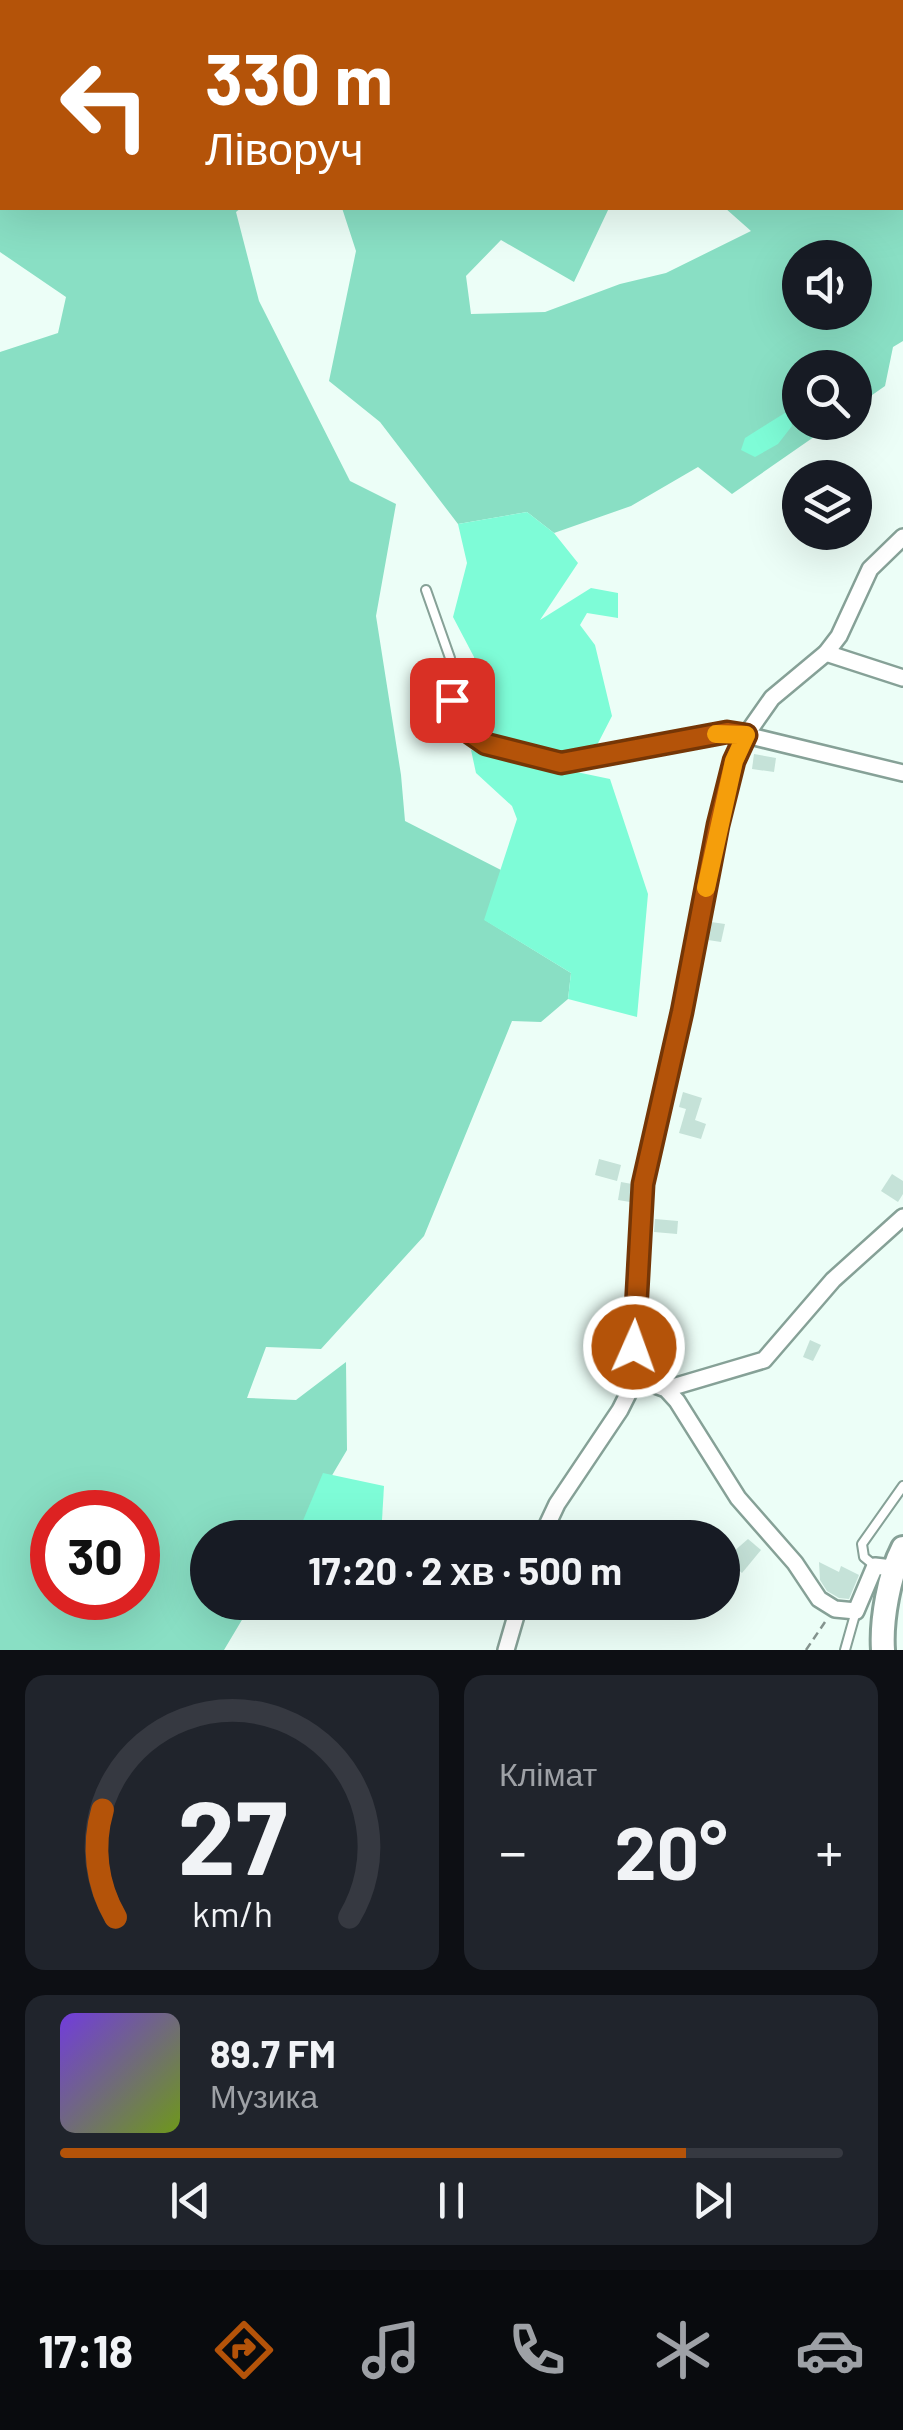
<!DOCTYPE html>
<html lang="uk">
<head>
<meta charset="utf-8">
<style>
	body { margin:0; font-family:Barlow,sans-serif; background:#20242c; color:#f1f3f6; height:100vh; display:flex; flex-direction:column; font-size:38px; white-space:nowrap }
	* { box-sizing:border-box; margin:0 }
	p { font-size:32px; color:#9ea1a6 }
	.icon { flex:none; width:55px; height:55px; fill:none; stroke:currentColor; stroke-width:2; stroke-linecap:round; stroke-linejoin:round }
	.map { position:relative; height:1650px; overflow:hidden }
	.side { display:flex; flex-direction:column; gap:25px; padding:25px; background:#0d0f14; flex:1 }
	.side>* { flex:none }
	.guide { position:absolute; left:0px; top:0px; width:905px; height:210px; box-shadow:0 10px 40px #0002; background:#b45309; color:#fff; overflow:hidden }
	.tools { position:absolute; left:782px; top:240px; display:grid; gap:20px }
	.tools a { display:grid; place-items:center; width:90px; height:90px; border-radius:50%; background:#171b24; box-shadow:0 10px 40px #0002; font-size:50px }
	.speed { position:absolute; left:30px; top:1490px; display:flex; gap:20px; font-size:50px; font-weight:700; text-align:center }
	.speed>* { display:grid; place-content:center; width:130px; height:130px; border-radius:50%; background:#171b24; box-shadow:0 10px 40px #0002; line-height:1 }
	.speed .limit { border:15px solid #d22; background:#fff; color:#111 }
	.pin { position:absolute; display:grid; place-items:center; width:85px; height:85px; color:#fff; margin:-42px; border-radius:20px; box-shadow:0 5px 15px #0006 }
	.me { position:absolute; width:110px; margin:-55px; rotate:2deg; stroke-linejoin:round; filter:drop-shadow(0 0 8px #0008) }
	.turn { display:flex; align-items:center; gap:35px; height:210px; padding:0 40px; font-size:45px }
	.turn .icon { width:130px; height:130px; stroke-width:2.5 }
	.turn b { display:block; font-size:70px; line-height:85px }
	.big { font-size:75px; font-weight:700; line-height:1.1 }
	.side .widget { flex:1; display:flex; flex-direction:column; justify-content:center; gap:15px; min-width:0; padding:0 35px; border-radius:20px; background:#20242c }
	.side .dial { align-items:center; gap:0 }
	.dial svg { height:260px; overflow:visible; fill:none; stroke:#363941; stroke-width:7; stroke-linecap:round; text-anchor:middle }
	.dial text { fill:#f1f3f6; stroke:none }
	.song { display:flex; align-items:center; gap:30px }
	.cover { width:120px; height:120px; border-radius:15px; background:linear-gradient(135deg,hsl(260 70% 55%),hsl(80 70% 35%)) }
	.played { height:10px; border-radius:5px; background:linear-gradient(90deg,#b45309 80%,#363941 80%) }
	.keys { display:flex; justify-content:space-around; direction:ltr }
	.heat { display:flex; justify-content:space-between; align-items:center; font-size:55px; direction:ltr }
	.side .tiles { flex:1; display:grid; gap:25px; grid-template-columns:1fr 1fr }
	.widget:last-child { grid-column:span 2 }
	.trip { position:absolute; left:190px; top:1520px; width:550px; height:100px; border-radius:50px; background:#171b24; box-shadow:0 10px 40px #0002; font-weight:700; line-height:100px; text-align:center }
	.dock { display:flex; height:160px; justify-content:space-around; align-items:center; background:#090b0e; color:#9ea1a6 }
	.dock .icon { width:70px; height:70px }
	.dock .on { color:#b45309 }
	.dock b { font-size:45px; color:#f1f3f6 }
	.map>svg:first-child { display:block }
	.green { fill:#89dfc4; fill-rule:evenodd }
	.water { fill:#7efcd7 }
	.building { fill:#c5e2d8 }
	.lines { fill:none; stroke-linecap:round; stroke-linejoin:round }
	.lane-casing { stroke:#86a197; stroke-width:12 }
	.street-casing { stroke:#86a197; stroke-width:20 }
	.secondary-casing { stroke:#86a197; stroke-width:28 }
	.path { stroke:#84938e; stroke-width:2.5; stroke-dasharray:8 5; stroke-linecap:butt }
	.lane { stroke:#fff; stroke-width:8 }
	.street { stroke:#fff; stroke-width:15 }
	.secondary { stroke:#fff; stroke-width:22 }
	.route-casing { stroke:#753606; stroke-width:25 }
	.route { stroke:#b45309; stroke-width:18 }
	.slow { stroke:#f59e0b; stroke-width:18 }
</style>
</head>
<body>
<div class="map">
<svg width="903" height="1650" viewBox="0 0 903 1650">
	<rect width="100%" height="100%" fill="#ecfef7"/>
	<!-- green -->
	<g class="green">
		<polygon points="31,0 735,0 734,2"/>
		<path d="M782 0H903V341L893 347 885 386 855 407V368H800V422L834 423 732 494 698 467 631 506 554 533 527 512 458 524 380 422 329 381 356 251 342 208H609L574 282 501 240 466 276 471 314 545 312 620 284 666 273 751 231 725 208H902V2ZM800 258H855V312H800Z"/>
		<path d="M0 36 2 208H241L236 212 259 301 350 481 396 504 376 616 401 775 405 821 501 870 485 920 571 973 568 999 541 1022 512 1021 424 1236 321 1349 266 1347 247 1398 296 1400 346 1362 347 1450 321 1494 302 1537 208 1538V1602L252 1603 224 1650H0V352L58 333 66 297 0 252ZM52 1512H138V1598H52Z"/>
	</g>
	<!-- water -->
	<g class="water">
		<polygon points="788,411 792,426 778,444 755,457 741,450 745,438"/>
		<polygon points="527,512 554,533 578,563 540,620 591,588 618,593 618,618 587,613 580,625 595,645 612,716 595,749 553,752 484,736 474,714 474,657 453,617 467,563 458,524"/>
		<polygon points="471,750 610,779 648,894 637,1017 568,999 571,973 484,920 517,819 512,806 476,773"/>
		<polygon points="323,1473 384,1486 381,1537 296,1537"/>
	</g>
	<!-- building -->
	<g class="building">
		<polygon points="754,754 776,758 774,772 752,769"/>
		<polygon points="711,922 725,924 721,942 708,940"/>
		<polygon points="683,1092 702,1098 695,1120 706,1124 701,1139 679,1133 686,1109 679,1107"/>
		<polygon points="599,1159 621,1165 617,1181 595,1175"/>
		<polygon points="892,1174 903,1181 903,1194 898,1202 881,1191"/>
		<polygon points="621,1182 632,1184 630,1202 618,1200"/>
		<polygon points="655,1219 678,1221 677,1234 654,1232"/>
		<polygon points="606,1308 625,1312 621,1337 625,1337 622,1362 606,1360 607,1355 589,1352 592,1328 602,1329"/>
		<polygon points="810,1340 821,1345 813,1361 803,1357"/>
		<polygon points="510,1520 533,1528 530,1538 505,1538"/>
		<polygon points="748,1539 761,1550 742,1573 725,1559"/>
		<polygon points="819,1562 839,1572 841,1566 859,1575 849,1599 839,1598 827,1591 820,1580"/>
		<polygon points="563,1602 579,1602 575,1620 560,1617"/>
		<polygon points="680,1602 711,1602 702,1617"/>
	</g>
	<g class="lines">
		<!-- lane casing -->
		<g class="lane-casing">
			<g id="lane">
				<polyline points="426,590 450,658 452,700 460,726 486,744 561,763 727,732 746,735"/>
				<polyline points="875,1566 864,1557 862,1544 903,1486"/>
				<polyline points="845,1650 856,1611"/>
			</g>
		</g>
		<!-- street casing -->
		<g class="street-casing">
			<g id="street">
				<polyline points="826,653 903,678"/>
				<polyline points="746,735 903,773"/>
				<polyline points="636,1378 666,1389 677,1401 738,1498 795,1563 819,1599 835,1609 856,1611 875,1566 892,1568"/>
				<polyline points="666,1389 764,1360 833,1280 903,1217"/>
				<polyline points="541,1538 557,1504 620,1410 636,1378 636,1273 643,1183 683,1012 718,825 733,761 746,735 772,698 826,653 839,636 870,569 903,537"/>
				<polyline points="506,1650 520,1602"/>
			</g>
		</g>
		<!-- secondary casing -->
		<g class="secondary-casing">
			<path id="secondary" d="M883 1650C881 1620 889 1575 903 1548"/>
		</g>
		<!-- path -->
		<polyline class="path" points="806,1650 825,1622"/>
		<!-- lane -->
		<use href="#lane" class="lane"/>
		<!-- street -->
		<use href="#street" class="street"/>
		<!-- secondary -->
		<use href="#secondary" class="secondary"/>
	</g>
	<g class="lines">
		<!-- route casing -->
		<g class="route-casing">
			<polyline id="route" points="452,700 460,726 486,744 561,763 727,732 746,735 734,761 718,825 682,1012 643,1184 634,1347"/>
		</g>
		<!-- route -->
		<use href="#route" class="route"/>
		<!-- slow -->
		<polyline class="slow" points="706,888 734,761 746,735 716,734"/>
	</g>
</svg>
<div class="tools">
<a><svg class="icon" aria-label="sound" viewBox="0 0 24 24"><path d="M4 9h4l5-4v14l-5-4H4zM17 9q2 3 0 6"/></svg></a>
<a><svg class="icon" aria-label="search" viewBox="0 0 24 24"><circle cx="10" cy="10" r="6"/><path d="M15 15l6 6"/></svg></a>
<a><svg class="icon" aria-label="layers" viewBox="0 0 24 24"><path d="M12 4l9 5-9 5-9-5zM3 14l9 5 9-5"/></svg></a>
</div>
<div class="speed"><div class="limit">30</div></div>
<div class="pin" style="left:452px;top:700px;background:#d93025"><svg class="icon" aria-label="arrive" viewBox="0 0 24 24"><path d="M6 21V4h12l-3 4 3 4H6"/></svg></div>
<svg class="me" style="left:634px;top:1347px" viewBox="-20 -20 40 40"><circle r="17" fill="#b45309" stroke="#fff" stroke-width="3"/><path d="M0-11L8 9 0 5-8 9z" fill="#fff"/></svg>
<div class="trip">17:20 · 2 хв · 500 m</div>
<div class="guide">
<div class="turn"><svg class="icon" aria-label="left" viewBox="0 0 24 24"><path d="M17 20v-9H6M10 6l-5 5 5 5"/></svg><div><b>330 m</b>Ліворуч</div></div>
</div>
</div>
<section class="side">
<div class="tiles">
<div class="widget dial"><svg viewBox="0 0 100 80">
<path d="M14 69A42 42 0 1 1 86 69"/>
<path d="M14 69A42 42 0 0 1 10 36" stroke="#b45309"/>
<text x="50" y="56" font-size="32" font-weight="700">27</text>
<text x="50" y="72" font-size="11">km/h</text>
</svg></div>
<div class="widget"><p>Клімат</p>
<div class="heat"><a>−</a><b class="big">20°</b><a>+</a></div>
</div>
<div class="widget">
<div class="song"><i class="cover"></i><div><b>89.7 FM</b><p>Музика</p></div></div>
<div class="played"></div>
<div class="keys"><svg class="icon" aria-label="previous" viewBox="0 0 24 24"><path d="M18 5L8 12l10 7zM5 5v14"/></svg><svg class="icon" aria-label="pause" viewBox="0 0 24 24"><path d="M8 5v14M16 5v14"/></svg><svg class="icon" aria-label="next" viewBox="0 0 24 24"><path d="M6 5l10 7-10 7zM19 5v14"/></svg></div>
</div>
</div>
</section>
<nav class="dock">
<b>17:18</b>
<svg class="icon on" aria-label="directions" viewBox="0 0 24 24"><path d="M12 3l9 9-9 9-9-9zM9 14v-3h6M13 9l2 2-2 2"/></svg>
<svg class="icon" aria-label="music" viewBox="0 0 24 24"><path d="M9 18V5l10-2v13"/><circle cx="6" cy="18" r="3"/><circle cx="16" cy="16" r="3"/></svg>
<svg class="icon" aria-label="phone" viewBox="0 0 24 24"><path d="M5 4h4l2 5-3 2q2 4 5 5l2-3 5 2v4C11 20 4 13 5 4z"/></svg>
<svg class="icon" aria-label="climate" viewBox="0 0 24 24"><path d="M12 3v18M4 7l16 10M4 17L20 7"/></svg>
<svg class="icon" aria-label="car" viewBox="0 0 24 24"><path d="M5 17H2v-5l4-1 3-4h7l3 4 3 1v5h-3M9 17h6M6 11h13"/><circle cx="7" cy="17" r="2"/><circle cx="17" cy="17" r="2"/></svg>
</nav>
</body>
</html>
